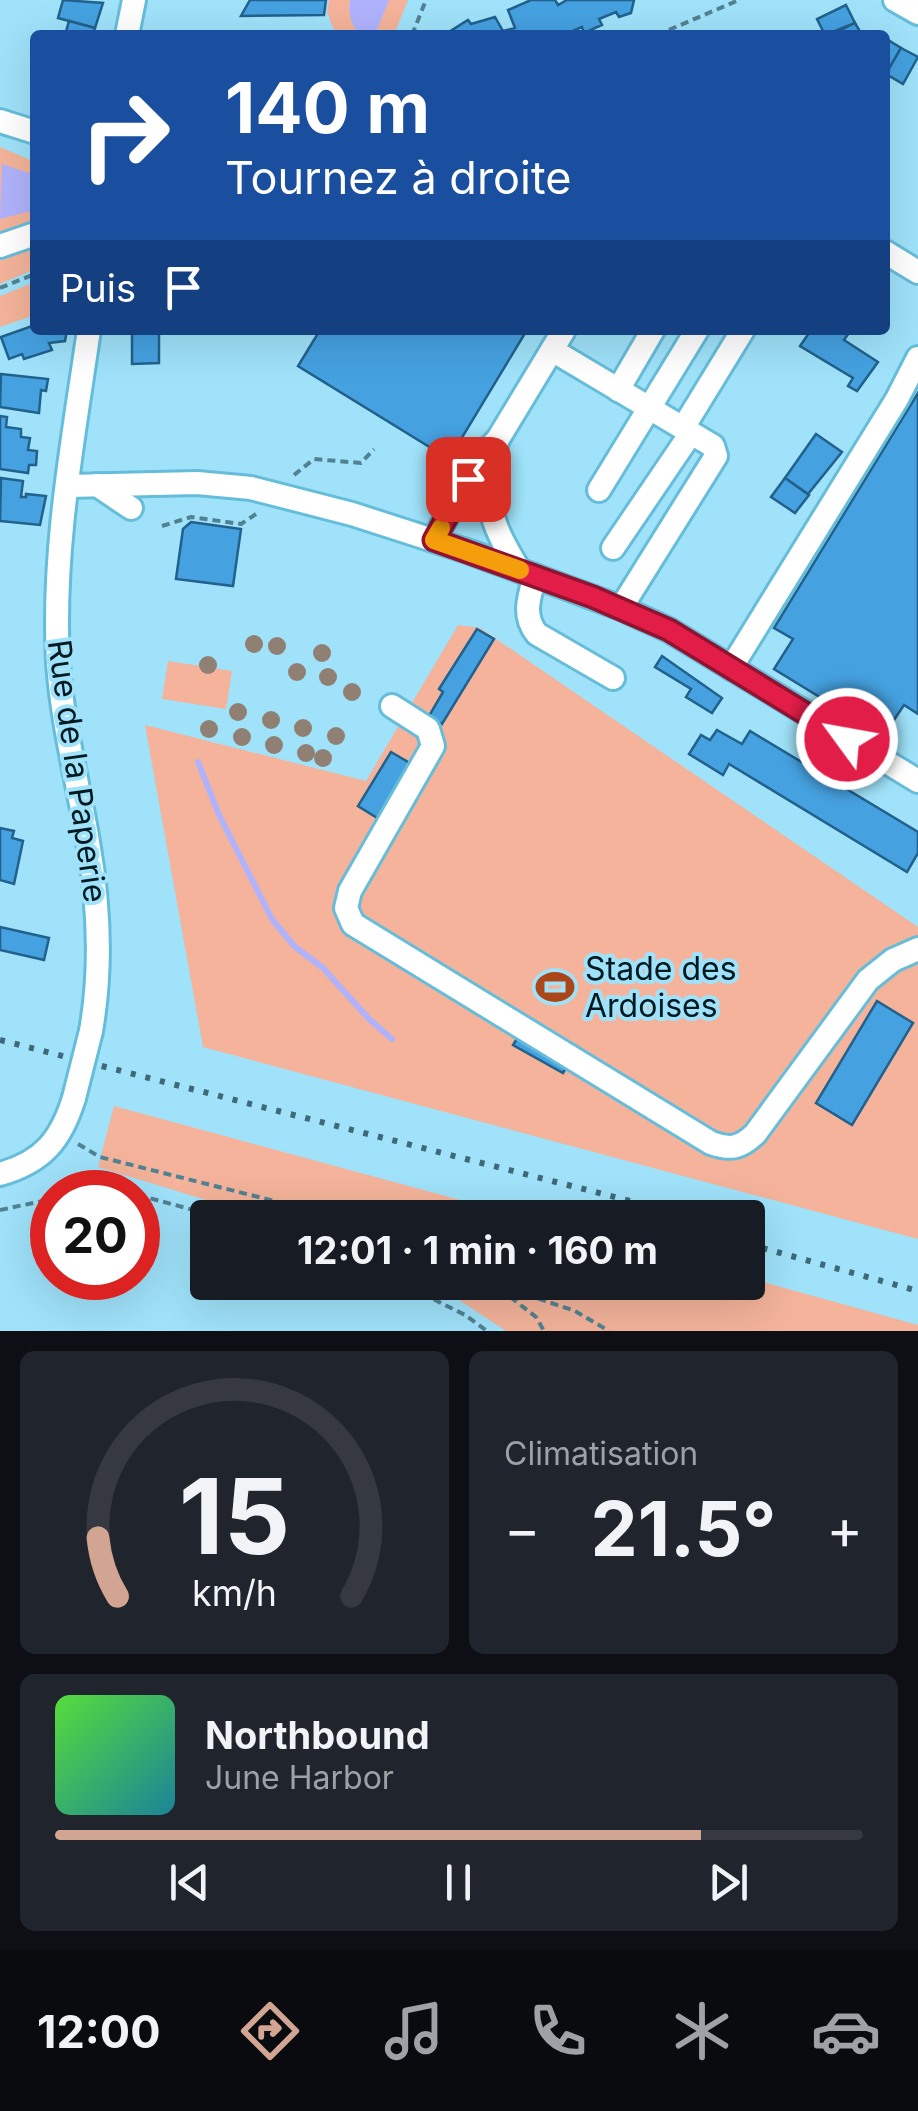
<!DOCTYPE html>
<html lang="fr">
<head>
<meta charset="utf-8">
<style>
	body { margin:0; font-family:Inter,sans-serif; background:#20242c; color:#f1f3f6; height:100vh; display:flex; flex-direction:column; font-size:38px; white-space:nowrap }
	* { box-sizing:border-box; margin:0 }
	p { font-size:32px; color:#9ea1a6 }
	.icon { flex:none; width:55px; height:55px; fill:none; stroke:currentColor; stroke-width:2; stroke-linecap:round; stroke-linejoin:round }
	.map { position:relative; height:1331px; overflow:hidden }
	.sheet { display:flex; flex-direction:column; gap:20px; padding:20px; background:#0d0f14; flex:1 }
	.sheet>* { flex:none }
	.hud { position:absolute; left:30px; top:30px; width:860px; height:305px; border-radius:10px; box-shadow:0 10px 40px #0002; background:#1a4fa0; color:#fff; overflow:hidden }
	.speed { position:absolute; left:30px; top:1170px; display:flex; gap:20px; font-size:50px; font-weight:700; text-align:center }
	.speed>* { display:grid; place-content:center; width:130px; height:130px; border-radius:50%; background:#171b24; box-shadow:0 10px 40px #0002; line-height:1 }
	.speed .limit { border:15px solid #d22; background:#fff; color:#111 }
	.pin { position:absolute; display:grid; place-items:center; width:85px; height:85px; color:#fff; margin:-42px; border-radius:20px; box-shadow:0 5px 15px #0006 }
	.me { position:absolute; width:110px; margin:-55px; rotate:302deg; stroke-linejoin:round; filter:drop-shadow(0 0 8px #0008) }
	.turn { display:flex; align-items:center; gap:35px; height:210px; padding:0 30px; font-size:45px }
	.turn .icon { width:130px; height:130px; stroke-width:2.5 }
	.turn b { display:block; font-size:70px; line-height:85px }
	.then { display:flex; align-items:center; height:95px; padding:0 30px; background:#0003; gap:20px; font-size:38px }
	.big { font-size:75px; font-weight:700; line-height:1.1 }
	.sheet .tile { flex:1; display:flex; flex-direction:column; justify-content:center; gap:15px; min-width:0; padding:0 35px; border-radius:15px; background:#20242c }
	.sheet .dial { align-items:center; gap:0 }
	.dial svg { height:260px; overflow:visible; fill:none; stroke:#363941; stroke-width:7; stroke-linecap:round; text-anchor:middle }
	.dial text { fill:#f1f3f6; stroke:none }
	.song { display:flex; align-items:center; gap:30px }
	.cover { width:120px; height:120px; border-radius:15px; background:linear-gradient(135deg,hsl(110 70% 55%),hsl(190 70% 35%)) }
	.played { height:10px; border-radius:5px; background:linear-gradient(90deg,#d2a592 80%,#363941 80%) }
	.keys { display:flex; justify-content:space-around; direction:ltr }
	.heat { display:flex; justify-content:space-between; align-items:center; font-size:55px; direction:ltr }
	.sheet .tiles { flex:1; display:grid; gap:20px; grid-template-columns:1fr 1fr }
	.tile:last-child { grid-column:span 2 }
	.trip { position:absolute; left:190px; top:1200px; width:575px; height:100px; border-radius:10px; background:#171b24; box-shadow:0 10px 40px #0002; font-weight:700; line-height:100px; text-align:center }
	.tab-bar { display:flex; height:160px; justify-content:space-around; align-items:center; background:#090b0e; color:#9ea1a6 }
	.tab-bar .icon { width:70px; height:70px }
	.tab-bar .on { color:#d2a592 }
	.tab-bar b { font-size:45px; color:#f1f3f6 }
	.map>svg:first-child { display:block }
	.green { fill:#f4b39a }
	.water { fill:#b0b3fb }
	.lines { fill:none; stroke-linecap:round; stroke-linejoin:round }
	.stream { stroke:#b0b3fb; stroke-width:6 }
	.building { fill:#45a1e0; stroke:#21618b; stroke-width:2.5 }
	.minor-casing { stroke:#66bdda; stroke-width:28 }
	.path { stroke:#528292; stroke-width:4; stroke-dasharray:8 5; stroke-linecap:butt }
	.minor { stroke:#fff; stroke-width:22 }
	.rail { stroke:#3f6978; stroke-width:6; stroke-dasharray:5 10; stroke-linecap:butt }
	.minor-bridge-casing { stroke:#66bdda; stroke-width:28; stroke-linecap:butt }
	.minor-bridge { stroke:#fff; stroke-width:22 }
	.tree { fill:#908073 }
	.route-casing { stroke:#92132f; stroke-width:25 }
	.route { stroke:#e11d48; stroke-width:18 }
	.slow { stroke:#f59e0b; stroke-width:18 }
	.labels { text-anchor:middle; stroke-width:8; stroke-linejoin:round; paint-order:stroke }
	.street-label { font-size:32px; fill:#001a22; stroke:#9fe2fa }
	.poi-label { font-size:32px; fill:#001a22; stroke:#9fe2fa; text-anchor:start }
</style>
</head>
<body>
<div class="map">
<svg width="918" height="1331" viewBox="0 0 918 1331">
	<rect width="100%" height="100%" fill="#9fe2fa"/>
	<!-- green -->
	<g class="green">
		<path d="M329 0H350C348 13 351 25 360 35H336L327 12Z"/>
		<polygon points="389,0 408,0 394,35 374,35"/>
		<polygon points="0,147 35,162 35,229 0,242"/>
		<polygon points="35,246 35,269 0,284 0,259"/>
		<polygon points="35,282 35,315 0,327 0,296"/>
		<polygon points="458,625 480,628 918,927 918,1239 203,1047 145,725 366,781"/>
		<polygon points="168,661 232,671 226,709 162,699"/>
		<polygon points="114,1106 523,1217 262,1217 98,1167"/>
		<polygon points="748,1278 918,1325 918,1331 506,1331 453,1296 425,1283 748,1282"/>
	</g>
	<!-- water -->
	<g class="water">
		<path d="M350 0H389L375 35H360C351 25 348 13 350 0Z"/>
		<polygon points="2,164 35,175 35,210 0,219"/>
	</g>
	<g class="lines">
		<!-- stream -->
		<polyline class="stream" points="198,762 219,815 272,919 294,946 323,968 369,1019 392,1039"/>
	</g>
	<!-- building -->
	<g class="building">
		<polygon points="63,0 103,3 95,28 58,18"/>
		<polygon points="250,0 326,0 324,15 241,16"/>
		<polygon points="531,0 555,0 558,5 567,0 634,0 631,13 619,17 616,12 599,19 602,25 584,33 582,27 563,35 444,35 468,20 471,24 495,17 503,31 515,28 508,10"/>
		<polygon points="846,5 855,23 825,35 817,19"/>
		<polygon points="69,21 95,28 93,35 65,35"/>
		<polygon points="855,23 862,35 831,35"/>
		<polygon points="885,38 901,48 886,74 885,74"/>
		<polygon points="901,48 918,57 903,84 886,74"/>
		<polygon points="35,325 35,330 67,330 65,341 49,343 52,350 24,359 22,354 9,359 1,337"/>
		<polygon points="132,330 159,330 159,363 132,364"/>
		<polygon points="320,330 527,330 449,459 298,366"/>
		<polygon points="811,330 851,330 844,340 878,362 857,391 848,386 853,378 800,346"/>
		<polygon points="1,374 48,379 46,391 41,390 39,413 0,407"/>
		<polygon points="918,393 918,714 904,705 884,735 848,713 856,700 845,693 836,707 774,669 793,639 774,628"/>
		<polygon points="0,416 7,417 6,427 21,429 21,437 30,438 28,450 37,451 36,465 29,465 28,473 0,469"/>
		<polygon points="816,434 842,452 808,494 785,478"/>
		<polygon points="1,478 23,481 21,497 26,497 26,494 46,496 40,525 0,521"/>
		<polygon points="785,478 809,495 795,513 771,497"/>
		<polygon points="191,522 241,529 233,586 176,579 183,529"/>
		<polygon points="477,629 494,639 442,724 429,716 443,692 439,689"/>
		<polygon points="662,656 722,698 712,713 686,697 691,689 655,667"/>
		<polygon points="717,730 742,744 750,731 918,832 918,853 907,872 729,764 723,775 689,754 701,735 710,740"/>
		<polygon points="391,752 415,766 382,821 358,806"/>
		<polygon points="0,828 14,831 12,838 23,841 14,884 0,880"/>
		<polygon points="0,927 49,938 44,960 0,950"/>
		<polygon points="877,1001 913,1023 852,1125 816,1103"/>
		<polygon points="521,1032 570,1061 563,1073 513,1045"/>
	</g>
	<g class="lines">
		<!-- minor casing -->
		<g class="minor-casing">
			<g id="minor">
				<polyline points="895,0 918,13"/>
				<polyline points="127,35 134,0"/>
				<polyline points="0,121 35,132"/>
				<polyline points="0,246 35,234"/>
				<polyline points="885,252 918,272"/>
				<path d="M89 330C73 440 52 551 58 662 62 723 78 782 88 842 99 904 102 968 91 1031"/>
				<polyline points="552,350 713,446 716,456 621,608"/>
				<polyline points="618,390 653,330"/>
				<polyline points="683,428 743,330"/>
				<path d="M497 441C485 503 486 515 519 570"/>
				<polyline points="97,485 131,508"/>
				<polyline points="68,486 197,483 251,488 352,514 470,552 621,608 669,630 918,781"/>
				<polyline points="599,490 697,330"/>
				<polyline points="434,540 476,462 498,439 564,330"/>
				<polyline points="613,548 691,433"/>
				<path d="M535 576C529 597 522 616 537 634L613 678"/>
				<polyline points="731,668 897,399 918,358"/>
				<path d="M392 706 428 729 433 746 350 891 346 908 353 924 711 1143C731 1150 740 1148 755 1134L868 980 893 960 918 949"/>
				<path d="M0 1174C43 1162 61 1140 74 1098"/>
			</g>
		</g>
		<!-- path -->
		<g class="path">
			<polyline points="412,35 426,0"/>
			<polyline points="657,35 739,0"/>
			<polyline points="0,288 35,274"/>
			<polyline points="294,475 314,459 361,463 374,449"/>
			<polyline points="162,526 191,517 241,524 256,514"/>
			<polyline points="78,1144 100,1157 302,1208 326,1218"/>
			<polyline points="103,1192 116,1192"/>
			<polyline points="138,1195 223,1218"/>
			<polyline points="0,1210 52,1199"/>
			<polyline points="399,1282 465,1315 487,1331"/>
			<polyline points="489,1282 575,1311 609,1331"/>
			<polyline points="500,1289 536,1317 544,1331"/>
		</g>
		<!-- minor -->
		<use href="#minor" class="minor"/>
		<!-- rail -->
		<g class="rail">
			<polyline points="0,1040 697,1218"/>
			<polyline points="748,1244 918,1291"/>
		</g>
		<!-- minor-bridge casing -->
		<g class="minor-bridge-casing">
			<polyline id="minor-bridge" points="74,1098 91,1031"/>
		</g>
		<!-- minor-bridge -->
		<use href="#minor-bridge" class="minor-bridge"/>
	</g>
	<!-- trees -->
	<g class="tree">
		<circle cx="254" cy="644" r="9"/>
		<circle cx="277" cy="646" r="9"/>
		<circle cx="322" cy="653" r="9"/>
		<circle cx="208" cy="665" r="9"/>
		<circle cx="297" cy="672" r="9"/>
		<circle cx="328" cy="677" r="9"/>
		<circle cx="352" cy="692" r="9"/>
		<circle cx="238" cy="712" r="9"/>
		<circle cx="271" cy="720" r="9"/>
		<circle cx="303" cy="728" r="9"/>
		<circle cx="209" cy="729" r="9"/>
		<circle cx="336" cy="736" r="9"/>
		<circle cx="242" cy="737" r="9"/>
		<circle cx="274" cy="745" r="9"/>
		<circle cx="306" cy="753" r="9"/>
		<circle cx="323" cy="758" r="9"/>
	</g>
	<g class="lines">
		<!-- route casing -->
		<g class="route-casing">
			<polyline id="route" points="468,479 434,540 593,597 669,630 847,739"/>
		</g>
		<!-- route -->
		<use href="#route" class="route"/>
		<!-- slow -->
		<polyline class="slow" points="441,528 434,540 520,570"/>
	</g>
	<!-- icons -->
	<defs>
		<g id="stadium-bare" transform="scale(3)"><path d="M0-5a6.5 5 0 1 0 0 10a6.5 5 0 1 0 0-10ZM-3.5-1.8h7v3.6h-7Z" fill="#ab4618" stroke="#9fe2fa" stroke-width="2.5" paint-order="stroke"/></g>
	</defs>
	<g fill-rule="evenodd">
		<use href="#stadium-bare" x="555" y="987"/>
	</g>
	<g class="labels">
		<!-- street labels -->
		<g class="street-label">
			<text transform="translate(77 771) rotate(82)" y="11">Rue de la Paperie</text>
		</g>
		<!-- poi labels -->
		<g class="poi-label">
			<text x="585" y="980">Stade des<tspan x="585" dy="37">Ardoises</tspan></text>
		</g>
	</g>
</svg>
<div class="speed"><div class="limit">20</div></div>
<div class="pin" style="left:468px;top:479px;background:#d93025"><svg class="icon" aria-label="arrive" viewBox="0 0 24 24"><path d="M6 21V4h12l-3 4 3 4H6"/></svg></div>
<svg class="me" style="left:847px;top:739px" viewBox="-20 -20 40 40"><circle r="17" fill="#e11d48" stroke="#fff" stroke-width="3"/><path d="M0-11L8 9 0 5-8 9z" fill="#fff"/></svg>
<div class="trip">12:01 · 1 min · 160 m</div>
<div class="hud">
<div class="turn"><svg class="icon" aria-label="right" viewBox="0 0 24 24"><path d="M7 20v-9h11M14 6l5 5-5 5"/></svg><div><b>140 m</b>Tournez à droite</div></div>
<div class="then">Puis<svg class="icon" aria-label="arrive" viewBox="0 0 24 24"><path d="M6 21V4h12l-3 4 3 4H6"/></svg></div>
</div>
</div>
<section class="sheet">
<div class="tiles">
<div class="tile dial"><svg viewBox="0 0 100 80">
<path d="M14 69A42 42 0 1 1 86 69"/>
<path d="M14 69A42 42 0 0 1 8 51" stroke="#d2a592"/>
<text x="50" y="56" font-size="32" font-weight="700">15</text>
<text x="50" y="72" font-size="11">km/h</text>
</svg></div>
<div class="tile"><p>Climatisation</p>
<div class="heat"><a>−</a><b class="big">21.5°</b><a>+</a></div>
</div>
<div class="tile">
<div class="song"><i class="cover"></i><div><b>Northbound</b><p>June Harbor</p></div></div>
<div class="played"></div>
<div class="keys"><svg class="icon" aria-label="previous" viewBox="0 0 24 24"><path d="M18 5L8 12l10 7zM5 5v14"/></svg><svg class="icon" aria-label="pause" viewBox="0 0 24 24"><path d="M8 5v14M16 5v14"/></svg><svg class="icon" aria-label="next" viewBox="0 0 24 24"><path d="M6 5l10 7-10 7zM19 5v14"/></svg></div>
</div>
</div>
</section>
<nav class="tab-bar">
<b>12:00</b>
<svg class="icon on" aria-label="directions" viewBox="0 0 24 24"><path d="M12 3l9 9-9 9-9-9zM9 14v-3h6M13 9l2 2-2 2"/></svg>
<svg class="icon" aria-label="music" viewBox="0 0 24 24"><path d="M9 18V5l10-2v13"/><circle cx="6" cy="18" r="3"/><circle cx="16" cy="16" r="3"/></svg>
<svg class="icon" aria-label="phone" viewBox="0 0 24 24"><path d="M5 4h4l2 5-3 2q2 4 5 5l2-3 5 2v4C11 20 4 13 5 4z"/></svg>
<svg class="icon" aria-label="climate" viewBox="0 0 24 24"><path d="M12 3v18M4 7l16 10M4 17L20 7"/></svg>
<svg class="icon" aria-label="car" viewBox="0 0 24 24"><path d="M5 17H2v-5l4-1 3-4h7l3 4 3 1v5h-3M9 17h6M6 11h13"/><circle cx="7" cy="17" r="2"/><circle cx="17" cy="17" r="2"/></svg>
</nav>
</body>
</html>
